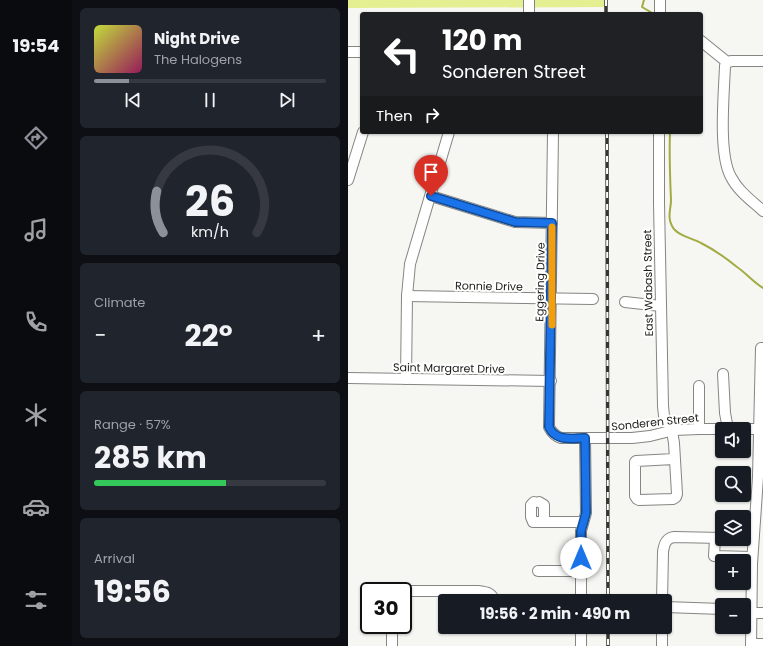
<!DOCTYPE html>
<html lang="en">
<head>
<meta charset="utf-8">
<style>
	body { margin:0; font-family:Poppins,sans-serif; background:#20242c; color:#f1f3f6; height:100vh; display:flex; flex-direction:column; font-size:15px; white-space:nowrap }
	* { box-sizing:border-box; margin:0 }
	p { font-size:13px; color:#9ea1a6 }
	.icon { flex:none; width:22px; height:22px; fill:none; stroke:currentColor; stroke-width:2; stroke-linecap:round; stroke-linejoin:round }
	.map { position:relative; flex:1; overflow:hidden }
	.sheet { display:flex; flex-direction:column; gap:8px; padding:8px; background:#0d0f14; width:276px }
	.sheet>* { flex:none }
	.guide { position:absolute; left:12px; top:12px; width:343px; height:122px; border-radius:4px; box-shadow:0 1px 3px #0004; background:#202124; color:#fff; overflow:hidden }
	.tools { position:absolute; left:367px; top:422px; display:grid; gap:8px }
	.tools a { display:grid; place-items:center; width:36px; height:36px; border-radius:4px; background:#171b24; box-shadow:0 1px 3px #0004; font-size:20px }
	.speed { position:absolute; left:12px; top:582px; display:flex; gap:8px; font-size:20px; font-weight:700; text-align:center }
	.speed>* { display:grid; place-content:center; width:52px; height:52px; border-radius:50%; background:#171b24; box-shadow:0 1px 3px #0004; line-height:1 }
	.speed .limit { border:2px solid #111; border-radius:6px; background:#fff; color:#111 }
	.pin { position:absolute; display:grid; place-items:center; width:34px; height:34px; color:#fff; margin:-41px -17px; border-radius:50% 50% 50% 0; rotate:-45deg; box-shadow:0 0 4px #0007 }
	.pin .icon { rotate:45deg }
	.me { position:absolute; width:44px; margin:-22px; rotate:0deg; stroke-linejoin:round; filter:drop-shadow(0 0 3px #0008) }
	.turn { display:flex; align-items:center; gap:14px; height:84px; padding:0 16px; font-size:18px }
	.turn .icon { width:52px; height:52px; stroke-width:2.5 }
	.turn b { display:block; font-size:28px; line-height:34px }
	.then { display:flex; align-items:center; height:38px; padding:0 16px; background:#0003; gap:8px; font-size:15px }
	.big { font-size:30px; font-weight:700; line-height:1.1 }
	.sheet .card { flex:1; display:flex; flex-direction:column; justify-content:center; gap:6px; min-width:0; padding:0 14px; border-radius:6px; background:#20242c }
	.sheet .dial { align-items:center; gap:0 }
	.dial svg { height:104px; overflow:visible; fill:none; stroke:#363941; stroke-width:7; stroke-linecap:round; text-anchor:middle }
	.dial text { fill:#f1f3f6; stroke:none }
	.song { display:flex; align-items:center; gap:12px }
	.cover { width:48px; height:48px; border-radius:6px; background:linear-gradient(135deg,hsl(70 70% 55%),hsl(330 70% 35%)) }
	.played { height:4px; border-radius:2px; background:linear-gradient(90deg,#8c9099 15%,#363941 15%) }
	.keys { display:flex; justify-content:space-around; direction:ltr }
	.heat { display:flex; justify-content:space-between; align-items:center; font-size:22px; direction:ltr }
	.charge { height:6px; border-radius:3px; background:linear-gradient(90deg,#34c759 57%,#363941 0) }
	.trip { position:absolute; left:90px; top:594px; width:234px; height:40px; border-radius:4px; background:#171b24; box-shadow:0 1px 3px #0004; font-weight:700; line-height:40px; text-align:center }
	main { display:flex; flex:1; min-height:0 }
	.dock { display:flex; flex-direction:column; width:72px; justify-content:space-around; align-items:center; background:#090b0e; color:#9ea1a6 }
	.dock .icon { width:28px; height:28px }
	.dock .active { color:#8c9099 }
	.dock b { font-size:18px; color:#f1f3f6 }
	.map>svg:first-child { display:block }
	.green { fill:#e4ef92 }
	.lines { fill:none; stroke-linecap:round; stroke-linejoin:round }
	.stream { stroke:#a2ac43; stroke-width:2 }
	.minor-casing { stroke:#858582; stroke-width:12 }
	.minor { stroke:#fff; stroke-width:10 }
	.rail-casing { stroke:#353534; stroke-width:3.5 }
	.rail { stroke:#fffffe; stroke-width:2; stroke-dasharray:6; stroke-linecap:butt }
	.route-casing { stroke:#114b97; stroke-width:10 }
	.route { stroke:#1a73e8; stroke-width:7 }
	.slow { stroke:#f59e0b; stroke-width:7 }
	.labels { text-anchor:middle; stroke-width:4; stroke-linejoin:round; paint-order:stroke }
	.street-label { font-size:11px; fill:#191918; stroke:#fffffe }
</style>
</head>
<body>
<main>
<nav class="dock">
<b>19:54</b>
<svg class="icon active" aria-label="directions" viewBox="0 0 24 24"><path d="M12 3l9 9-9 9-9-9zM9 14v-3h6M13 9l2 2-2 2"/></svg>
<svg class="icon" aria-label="music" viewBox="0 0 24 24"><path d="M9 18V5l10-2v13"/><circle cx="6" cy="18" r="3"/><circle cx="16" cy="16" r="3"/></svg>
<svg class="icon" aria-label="phone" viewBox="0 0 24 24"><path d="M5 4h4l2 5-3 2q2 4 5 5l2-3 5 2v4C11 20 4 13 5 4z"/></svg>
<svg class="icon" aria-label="climate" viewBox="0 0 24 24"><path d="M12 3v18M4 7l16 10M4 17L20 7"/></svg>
<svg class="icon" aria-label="car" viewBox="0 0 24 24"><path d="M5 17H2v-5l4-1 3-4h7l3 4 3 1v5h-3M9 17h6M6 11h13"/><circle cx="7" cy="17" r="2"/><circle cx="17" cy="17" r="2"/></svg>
<svg class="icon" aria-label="filters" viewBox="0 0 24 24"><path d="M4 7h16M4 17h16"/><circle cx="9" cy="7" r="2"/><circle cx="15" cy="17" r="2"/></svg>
</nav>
<section class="sheet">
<div class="card">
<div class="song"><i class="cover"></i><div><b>Night Drive</b><p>The Halogens</p></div></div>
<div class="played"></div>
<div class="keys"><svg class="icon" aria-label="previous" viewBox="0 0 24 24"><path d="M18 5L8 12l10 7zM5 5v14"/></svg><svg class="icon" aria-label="pause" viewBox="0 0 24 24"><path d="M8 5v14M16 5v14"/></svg><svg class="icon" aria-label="next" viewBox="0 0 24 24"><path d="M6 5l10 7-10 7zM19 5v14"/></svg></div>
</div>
<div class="card dial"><svg viewBox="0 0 100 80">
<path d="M14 69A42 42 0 1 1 86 69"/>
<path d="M14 69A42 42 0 0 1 9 37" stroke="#8c9099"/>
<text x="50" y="56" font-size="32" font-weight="700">26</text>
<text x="50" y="72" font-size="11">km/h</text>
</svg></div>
<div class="card"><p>Climate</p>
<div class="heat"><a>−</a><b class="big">22°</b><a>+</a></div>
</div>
<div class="card"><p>Range · 57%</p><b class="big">285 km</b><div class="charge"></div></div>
<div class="card"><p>Arrival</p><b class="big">19:56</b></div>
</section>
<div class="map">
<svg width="415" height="646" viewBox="0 0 415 646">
	<rect width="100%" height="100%" fill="#f6f6f3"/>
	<!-- green -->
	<polygon class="green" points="0,0 258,0 258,7 0,8"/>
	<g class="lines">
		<!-- stream -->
		<g class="stream">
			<polyline points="296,0 294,7 306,14"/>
			<path d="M322 132C321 155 322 177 323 200 323 209 319 217 324 226 329 236 344 238 353 243 365 249 378 258 389 267 398 273 405 282 415 288"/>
		</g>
		<!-- minor casing -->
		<g class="minor-casing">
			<g id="minor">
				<polyline points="181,14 181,0"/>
				<polyline points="312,14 312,0"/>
				<polyline points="353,41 379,62"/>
				<polyline points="0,52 14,52"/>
				<path d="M379 62 377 66C376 94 370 154 383 177 390 191 404 201 415 211"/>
				<polyline points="379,62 384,61 415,61"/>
				<path d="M205 132 201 427C204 433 207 436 213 438H284L302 436 326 430 351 429H415"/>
				<polyline points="311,132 311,203 315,406 316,416 324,431 326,443 329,494 328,497 325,499 291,500 289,499 287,496 287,462 288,461 326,459"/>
				<polyline points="0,180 15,132"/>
				<polyline points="83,196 167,222 204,223"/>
				<polyline points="59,296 245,299"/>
				<polyline points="277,302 313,306"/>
				<polyline points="375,374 377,413 380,429"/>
				<polyline points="0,378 203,381"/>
				<polyline points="58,379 59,296 62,264 101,132"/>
				<polyline points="351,429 351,386"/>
				<polyline points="186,502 183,505 183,517 185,522 234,522"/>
				<polyline points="191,502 196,505 196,522"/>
				<polyline points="367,538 366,556 404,557"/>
				<polyline points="392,539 405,540"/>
				<polyline points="190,571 233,571"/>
				<path d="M55 594 62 591H130C138 592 143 592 147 601"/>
				<polyline points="233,601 233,531 238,513 237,438"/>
				<path d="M314 601 315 552C316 544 318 538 326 537L374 538"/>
				<polyline points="317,607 374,609"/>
				<polyline points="403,613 415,613"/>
				<polyline points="44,625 44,646"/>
				<polyline points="233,627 233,646"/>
				<polyline points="403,644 415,644"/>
				<polyline points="314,646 314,627"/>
				<polyline points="403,646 404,564 410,477 413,348 415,348"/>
			</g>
		</g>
		<!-- minor -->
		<use href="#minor" class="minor"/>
		<!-- rail casing -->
		<g class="rail-casing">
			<g id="rail">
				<polyline points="258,0 258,14"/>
				<polyline points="259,132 260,601"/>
				<polyline points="260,627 260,646"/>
			</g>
		</g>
		<!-- rail -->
		<use href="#rail" class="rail"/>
	</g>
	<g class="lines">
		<!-- route casing -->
		<g class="route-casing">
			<path id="route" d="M83 196 167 222 204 223 201 427C208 442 223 438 237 438L238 513 233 531V558"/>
		</g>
		<!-- route -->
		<use href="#route" class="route"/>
		<!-- slow -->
		<polyline class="slow" points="204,325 204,227"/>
	</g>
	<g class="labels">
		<!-- street labels -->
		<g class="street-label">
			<text transform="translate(192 282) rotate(-89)" y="4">Eggering Drive</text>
			<text transform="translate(300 283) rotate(-91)" y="4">East Wabash Street</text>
			<text transform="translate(141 286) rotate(1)" y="4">Ronnie Drive</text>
			<text transform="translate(101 368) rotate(1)" y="4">Saint Margaret Drive</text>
			<text transform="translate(307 422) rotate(-6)" y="4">Sonderen Street</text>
		</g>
	</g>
</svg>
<div class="tools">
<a><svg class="icon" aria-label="sound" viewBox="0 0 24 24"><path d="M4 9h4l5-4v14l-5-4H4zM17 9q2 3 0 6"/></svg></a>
<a><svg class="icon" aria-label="search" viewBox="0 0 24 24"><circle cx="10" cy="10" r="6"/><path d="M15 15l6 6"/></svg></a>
<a><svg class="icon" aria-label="layers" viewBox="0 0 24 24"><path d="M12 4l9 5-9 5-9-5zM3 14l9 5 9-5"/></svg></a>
<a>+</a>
<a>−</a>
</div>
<div class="speed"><div class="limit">30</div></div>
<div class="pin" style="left:83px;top:196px;background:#d93025"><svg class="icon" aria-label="arrive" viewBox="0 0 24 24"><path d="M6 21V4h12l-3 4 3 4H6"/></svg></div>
<svg class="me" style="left:233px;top:558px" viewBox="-20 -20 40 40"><circle r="19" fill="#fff"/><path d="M0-13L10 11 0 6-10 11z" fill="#1a73e8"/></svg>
<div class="trip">19:56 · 2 min · 490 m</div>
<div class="guide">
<div class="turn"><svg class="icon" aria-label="left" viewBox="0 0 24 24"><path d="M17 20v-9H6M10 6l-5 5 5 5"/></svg><div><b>120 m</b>Sonderen Street</div></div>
<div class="then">Then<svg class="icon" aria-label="right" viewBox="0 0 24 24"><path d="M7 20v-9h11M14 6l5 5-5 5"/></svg></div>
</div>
</div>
</main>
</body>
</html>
